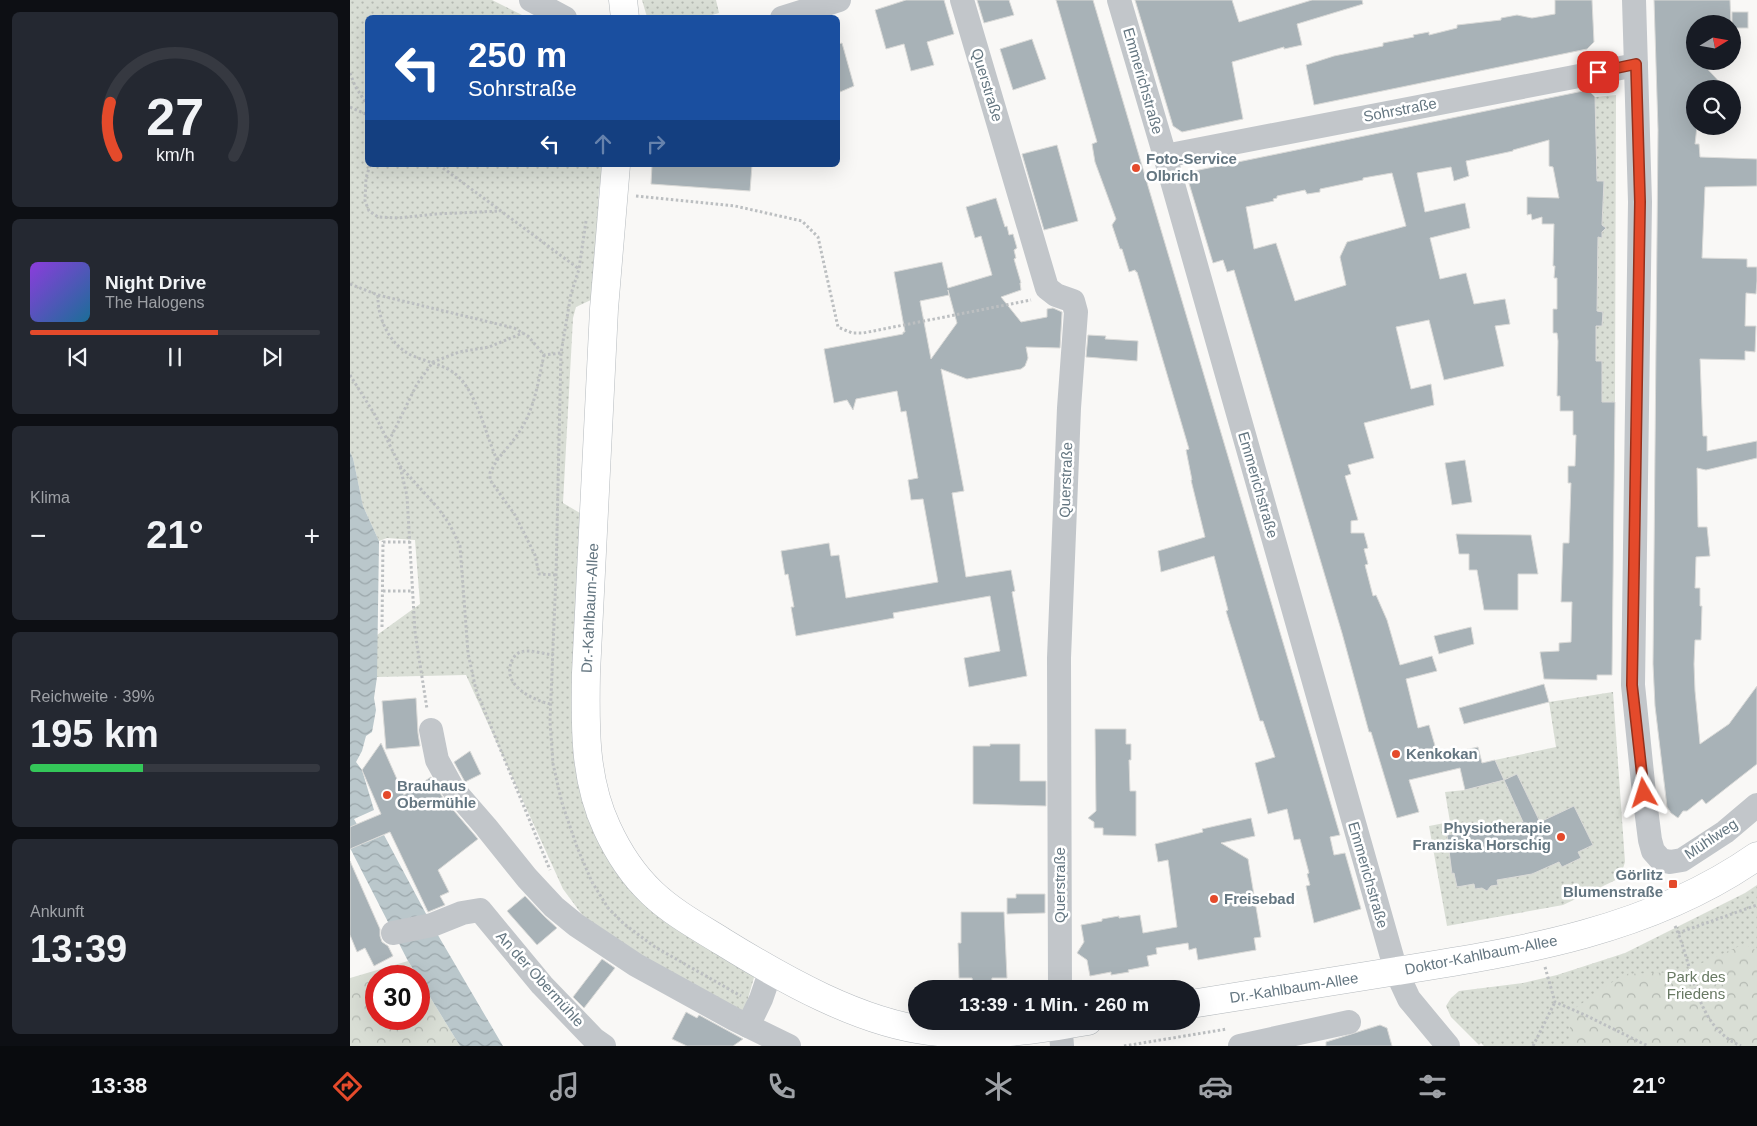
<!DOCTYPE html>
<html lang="de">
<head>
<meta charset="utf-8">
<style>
	body { margin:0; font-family:Helvetica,sans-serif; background:#242831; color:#f1f3f6; height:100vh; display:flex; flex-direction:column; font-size:19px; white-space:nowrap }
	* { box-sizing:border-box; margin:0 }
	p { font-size:16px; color:#9ea1a6 }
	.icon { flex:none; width:28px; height:28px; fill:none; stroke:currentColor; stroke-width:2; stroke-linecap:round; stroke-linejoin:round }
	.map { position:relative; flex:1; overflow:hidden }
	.drawer { display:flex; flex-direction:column; gap:12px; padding:12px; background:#0d0f14; width:350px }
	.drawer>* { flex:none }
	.banner { position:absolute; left:15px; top:15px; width:475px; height:152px; border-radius:8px; box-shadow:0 5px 20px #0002; background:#1a4fa0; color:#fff; overflow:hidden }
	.needle { width:32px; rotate:79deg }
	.controls { position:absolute; left:1336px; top:15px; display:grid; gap:10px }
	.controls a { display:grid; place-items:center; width:55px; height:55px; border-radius:50%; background:#171b24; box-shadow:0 5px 20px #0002; font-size:25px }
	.speed { position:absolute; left:15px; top:965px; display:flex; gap:10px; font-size:25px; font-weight:700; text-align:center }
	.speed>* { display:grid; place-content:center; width:65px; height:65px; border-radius:50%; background:#171b24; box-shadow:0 5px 20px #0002; line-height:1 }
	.speed .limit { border:8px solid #d22; background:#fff; color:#111 }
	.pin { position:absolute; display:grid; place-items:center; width:42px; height:42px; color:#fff; margin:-21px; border-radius:10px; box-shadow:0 2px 8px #0006 }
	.me { position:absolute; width:55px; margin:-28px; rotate:354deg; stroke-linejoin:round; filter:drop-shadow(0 0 4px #0008) }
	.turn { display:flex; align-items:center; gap:18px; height:105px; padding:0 20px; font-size:22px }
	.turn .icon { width:65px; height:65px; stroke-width:2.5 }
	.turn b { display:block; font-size:35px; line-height:42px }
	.lanes { display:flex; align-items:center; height:48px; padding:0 20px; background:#0003; justify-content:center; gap:25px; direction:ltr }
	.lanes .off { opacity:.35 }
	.big { font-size:38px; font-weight:700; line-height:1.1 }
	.drawer .widget { flex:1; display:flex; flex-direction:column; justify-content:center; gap:8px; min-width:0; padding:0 18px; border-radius:8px; background:#242831 }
	.drawer .dial { align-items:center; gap:0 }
	.dial svg { height:130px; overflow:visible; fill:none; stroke:#363941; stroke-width:7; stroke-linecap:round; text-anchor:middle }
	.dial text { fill:#f1f3f6; stroke:none }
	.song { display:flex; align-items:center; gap:15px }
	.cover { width:60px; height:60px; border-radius:8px; background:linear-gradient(135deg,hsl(270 70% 55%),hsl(200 70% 35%)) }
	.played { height:5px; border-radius:2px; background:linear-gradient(90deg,#e44a2b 65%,#363941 65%) }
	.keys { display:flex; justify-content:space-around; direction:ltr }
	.heat { display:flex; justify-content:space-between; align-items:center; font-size:28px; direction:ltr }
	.charge { height:8px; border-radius:4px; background:linear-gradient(90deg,#34c759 39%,#363941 0) }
	.trip { position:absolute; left:558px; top:980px; width:292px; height:50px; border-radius:25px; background:#171b24; box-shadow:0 5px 20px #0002; font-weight:700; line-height:50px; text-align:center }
	.tab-bar { display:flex; height:80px; justify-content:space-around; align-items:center; background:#090b0e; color:#9ea1a6 }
	.tab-bar .icon { width:35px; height:35px }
	.tab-bar .current { color:#e44a2b }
	.tab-bar b { font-size:22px; color:#f1f3f6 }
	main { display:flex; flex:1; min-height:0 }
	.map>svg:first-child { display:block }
	.green { fill:url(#green-dots) }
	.forest { fill:url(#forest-crowns) }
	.water { fill:url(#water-waves) }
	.building { fill:#a8b2b7; stroke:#dadad8; fill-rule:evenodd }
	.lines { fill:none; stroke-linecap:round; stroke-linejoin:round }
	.major-casing { stroke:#b5babe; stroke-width:29 }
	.path { stroke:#bcbfc1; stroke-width:3; stroke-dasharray:2.5 2.5; stroke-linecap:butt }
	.minor { stroke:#c2c6ca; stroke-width:24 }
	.major { stroke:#fff; stroke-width:28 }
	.route-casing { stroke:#94301c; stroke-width:12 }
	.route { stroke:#e44a2b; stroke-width:9 }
	.poi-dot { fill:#e44a2b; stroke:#fff; stroke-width:2 }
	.labels { text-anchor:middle; stroke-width:5; stroke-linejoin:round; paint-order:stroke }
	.street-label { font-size:15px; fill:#647681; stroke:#fff }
	.poi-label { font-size:15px; font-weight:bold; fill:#647681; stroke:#fff; text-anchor:start }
	.park-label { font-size:15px; fill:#687963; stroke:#fff }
</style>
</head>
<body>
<main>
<section class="drawer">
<div class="widget dial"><svg viewBox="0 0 100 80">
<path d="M14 69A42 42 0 1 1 86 69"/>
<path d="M14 69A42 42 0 0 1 10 36" stroke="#e44a2b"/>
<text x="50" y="56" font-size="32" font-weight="700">27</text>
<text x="50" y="72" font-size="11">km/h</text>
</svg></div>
<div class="widget">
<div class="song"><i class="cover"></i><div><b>Night Drive</b><p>The Halogens</p></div></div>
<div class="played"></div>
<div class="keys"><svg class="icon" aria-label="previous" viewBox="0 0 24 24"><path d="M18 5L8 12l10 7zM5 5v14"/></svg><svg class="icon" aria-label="pause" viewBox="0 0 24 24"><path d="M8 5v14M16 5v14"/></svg><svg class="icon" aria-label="next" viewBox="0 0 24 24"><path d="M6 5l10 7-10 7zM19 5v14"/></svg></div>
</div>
<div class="widget"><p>Klima</p>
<div class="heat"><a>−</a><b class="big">21°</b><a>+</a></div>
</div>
<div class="widget"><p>Reichweite · 39%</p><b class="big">195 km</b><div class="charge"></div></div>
<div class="widget"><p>Ankunft</p><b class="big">13:39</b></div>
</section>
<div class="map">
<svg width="1407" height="1046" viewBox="0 0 1407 1046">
	<defs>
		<pattern id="green-dots" width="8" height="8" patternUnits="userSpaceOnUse" patternTransform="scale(1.25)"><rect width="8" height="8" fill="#d9ded5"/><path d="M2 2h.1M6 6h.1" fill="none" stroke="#b4b9b2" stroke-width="1.8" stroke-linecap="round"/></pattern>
		<pattern id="forest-crowns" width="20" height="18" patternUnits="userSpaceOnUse" patternTransform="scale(1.25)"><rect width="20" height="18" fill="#d9ded5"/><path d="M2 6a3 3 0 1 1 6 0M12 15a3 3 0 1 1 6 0" fill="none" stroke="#b4b9b2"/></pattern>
		<pattern id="water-waves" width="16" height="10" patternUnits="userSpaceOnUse" patternTransform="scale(1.25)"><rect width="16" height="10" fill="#bac7cb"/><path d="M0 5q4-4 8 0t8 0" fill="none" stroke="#9ba6aa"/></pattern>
	</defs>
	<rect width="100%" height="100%" fill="#f9f8f6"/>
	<!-- green -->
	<g class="green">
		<polygon points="0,0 142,0 176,17 18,18 18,165 253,165 249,190 243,299 226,307 223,318 213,503 235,516 251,834 405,974 392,1019 236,920 213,889 116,675 27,677 27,635 70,604 65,540 37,538 29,541 13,506 3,458 0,452"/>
		<polygon points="292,0 366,0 369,13 355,17 297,17"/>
		<polygon points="1266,95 1265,402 1245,402 1246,326 1252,326 1253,312 1247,311 1248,237 1252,237 1252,232 1256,228 1252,225 1248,196 1254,196 1254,181 1247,181 1245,97"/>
		<polygon points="1263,692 1275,862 1270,878 1213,905 1097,926 1079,826 1100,822 1095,792 1115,790 1154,780 1145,760 1206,747 1199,702"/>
		<polygon points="1407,885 1407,1046 1134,1046 1131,1043 1129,1045 1101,1017 1096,1006 1101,998 1109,991 1173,983 1207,975 1275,953 1395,893"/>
	</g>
	<!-- forest -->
	<g class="forest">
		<polygon points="1394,944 1407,951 1407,1046 1219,1046 1221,1011 1274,974 1332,972"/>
		<polygon points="58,961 67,976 26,976 26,1019 69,1019 69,979 110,1046 0,1046 0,978"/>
	</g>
	<!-- water -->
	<polygon class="water" points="0,452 3,458 13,506 29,541 27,677 24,698 26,710 22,732 16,736 12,751 6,762 12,770 24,810 4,819 17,842 34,835 82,925 153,1046 110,1046 58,961 0,848"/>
	<!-- building -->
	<g class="building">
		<polygon points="556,0 594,0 604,34 577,42 584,65 561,71 554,44 536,49 525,10"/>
		<polygon points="627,0 659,0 664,15 634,23"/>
		<polygon points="706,0 743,0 990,835 980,837 984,855 995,853 1011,909 964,923 956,886 960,885 957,874 959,873 950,839 944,840 937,809 918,814 905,763 925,757 913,721 910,721 876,611 878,610 864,556 811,572 808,551 855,537 841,480 842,480 836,450 839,449 787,272 786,272 785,270 779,272 772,249 770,249 762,225 766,219 745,162 742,144 747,142"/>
		<polygon points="785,0 882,0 889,22 962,0 1012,0 1013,4 947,24 952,45 934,49 934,47 882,62 893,119 832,132 823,126"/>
		<polygon points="1205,0 1242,0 1244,42 1237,49 964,105 956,65 984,56 1033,46 1033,43 1064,37 1063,35 1079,32 1079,35 1107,28 1107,25 1151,20 1151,18 1167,15 1182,18 1205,14"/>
		<polygon points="1304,0 1380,0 1381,24 1345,24 1345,61 1350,61 1376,89 1345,89 1345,126 1347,126 1345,144 1349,144 1350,157 1407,159 1407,186 1355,187 1352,258 1397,259 1397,267 1407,267 1407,281 1406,294 1396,293 1395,326 1406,326 1405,352 1395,351 1395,360 1350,359 1353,436 1357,436 1357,451 1407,441 1407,458 1356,470 1347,468 1348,527 1357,527 1360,556 1346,557 1345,588 1350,588 1350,606 1352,606 1351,640 1345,640 1344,664 1345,691 1350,744 1379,724 1407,686 1407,764 1356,804 1352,799 1337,811 1333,811 1328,818 1321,813 1317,807 1305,706 1303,664 1308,130"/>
		<rect x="1382" y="12" width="16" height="16"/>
		<polygon points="682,39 696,79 663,90 650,49"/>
		<polygon points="492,43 504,86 490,92 488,81 488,44"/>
		<path d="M1238 90 1245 97 1247 181H1254L1252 225 1256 228 1252 232V238L1248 237 1247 311 1253 312 1252 326H1246V361H1252V402H1265L1262 675H1247V680L1194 679 1190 652 1209 651V643L1221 642 1222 602H1211L1213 543H1219L1221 483H1218V466H1225L1226 435H1223V411H1210V396H1207L1208 341 1207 333H1203V309H1207V278H1204L1205 266H1203L1204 224H1192V217L1182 220 1181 214 1177 215V197L1209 198 1203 167 1199 166V140L1163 150V151L1116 161 1119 176 1104 181 1101 167 1067 173 1075 212 1115 203 1120 228 1080 238 1090 279 1116 273 1124 304 1155 299 1160 324 1145 326 1154 366 1094 380 1079 320 1046 327 1061 389 1081 384 1084 405 1014 423 1024 458 998 465 1001 474 995 476 1008 520 1001 521V533H1014L1018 548 1014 549 1018 564 1015 565 1023 596 1026 595 1037 620 1050 665 1082 656 1087 671 1056 679 1068 728 1079 725 1088 756 1128 747 1132 763 1145 760 1154 780 1115 790 1110 768 1059 780 1069 812 1047 818 1021 732H1019L992 633 884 270 877 272 873 260 863 263 838 180 844 171ZM1042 173 1056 226 997 242 990 257 996 285 945 301 926 243 904 249 896 207 924 201 923 199 927 198V196L955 190 957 194 970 192V189L1013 180V178Z"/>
		<polygon points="707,145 728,221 694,230 672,154"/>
		<polygon points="302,165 402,165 400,191 301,184"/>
		<path d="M646 198 655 227 657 226 659 235 663 234 667 248 664 250 666 258 664 259 671 283H670L671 290 651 297 671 322 697 317V309L703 308 712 312V313L710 348 676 347 678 358 675 366 671 369 617 379 591 369 614 491 602 493 616 577 661 570 665 591 662 592 677 676 619 687 614 658 650 651 640 596 543 613 544 618 446 636 441 607H444L438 574 435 575 431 551 479 543 481 556 489 555 496 598 588 582 573 499 561 500 558 480 568 478 556 411 551 412 547 391 506 399 503 410 497 400 484 403 474 349 553 334V332H555L544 272 592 262 598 288 642 275 631 236 625 238 616 207ZM598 290 607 323 581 359 570 301 599 295Z"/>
		<polygon points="738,335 756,336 755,339 788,341 787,361 736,357"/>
		<polygon points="1115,460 1122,502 1102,505 1095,463"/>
		<polygon points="1106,534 1181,535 1188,574 1168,574 1168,610 1134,610 1127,570 1119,570 1119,554 1109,554"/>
		<polygon points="1121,627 1124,644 1089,654 1084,636"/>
		<polygon points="1194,684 1199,702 1114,724 1109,708"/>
		<polygon points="66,698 68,733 70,746 36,749 32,701"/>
		<polygon points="745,729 776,729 776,744 781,744 781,760 779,760 780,791 786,791 786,836 753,835 753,828 744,828 744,822 738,818 746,811"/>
		<polygon points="31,743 54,795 81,777 93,798 128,839 88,870 99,892 90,896 95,905 78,912 40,832 0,849 0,827 31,814 12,770"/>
		<polygon points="640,744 670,744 670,781 696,781 696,806 623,804 623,746 640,746"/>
		<polygon points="120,751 131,774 115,782 104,762"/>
		<polygon points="1167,774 1190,822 1224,806 1243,845 1228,852 1231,858 1212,867 1209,862 1182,874 1147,880 1148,885 1141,886 1137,891 1132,888 1125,889 1124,884 1107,887 1104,873 1102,874 1097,835 1114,832 1114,830 1139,826 1139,828 1173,822 1154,780"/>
		<polygon points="901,818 905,836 871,843 898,859 911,937 904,938 906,950 848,960 846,948 839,950 838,943 806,948 807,954 797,956 799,966 778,970 779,972 761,975 761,972 740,976 737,960 727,953 734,942 731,925 752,921 752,919 769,916 769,918 790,915 793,933 827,927 818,860 808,862 805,844 853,832 852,829"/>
		<polygon points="0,861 30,929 30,936 32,942 38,946 43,956 24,966 15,948 7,952 0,935"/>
		<polygon points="666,894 695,894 695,913 657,914 657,898 666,898"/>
		<polygon points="175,896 194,916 207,928 187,945 157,911"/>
		<polygon points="611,912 654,912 657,978 642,978 641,988 624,989 622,978 609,978 608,943 611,943"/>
		<polygon points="252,959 265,968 234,1008 223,997"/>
		<polygon points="336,1012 347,1018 349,1015 393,1039 383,1046 337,1046 322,1039"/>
		<polygon points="1030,1025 1037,1028 1042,1046 976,1046 976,1042"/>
	</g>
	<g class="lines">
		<!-- major casing -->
		<g class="major-casing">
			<g id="major">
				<polyline points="273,0 275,18"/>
				<path d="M266 165 254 309 236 673C235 726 234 779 257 828 268 852 283 875 302 893 323 913 349 927 373 942 433 979 510 1023 580 1031 632 1038 686 1030 738 1021"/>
				<path d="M841 1004C910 993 978 982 1047 971 1173 951 1300 931 1407 856"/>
			</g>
		</g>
		<!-- path -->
		<g class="path">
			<polyline points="0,73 5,86 18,106"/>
			<polyline points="0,107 18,115"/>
			<polyline points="20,165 16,178 15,201 19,211 28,217 48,218 86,214 150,211"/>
			<polyline points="89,165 229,269"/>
			<polyline points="286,196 385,206 452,221 468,237 488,327 502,333 513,333 681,300"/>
			<polyline points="236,221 229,269 221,294 211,353 206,575 200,721 203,764 212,803 227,847 242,882 258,908 274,924 305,947 391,996"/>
			<polyline points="0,284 28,295 164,328 178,336 194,355 211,353"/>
			<path d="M28 295C27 318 40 345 61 355 80 364 100 364 114 383 130 405 136 435 147 460L140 473V480L165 515 185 555 189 574 206 575"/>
			<polyline points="0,375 25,415 50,466 57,496 65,632 77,709"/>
			<polyline points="39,441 67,384 83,362 109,352 139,347 173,333"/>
			<path d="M147 460C157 448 168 436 175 422 186 401 189 377 194 355"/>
			<polyline points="50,466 88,508 100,525 110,546 118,653 126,690 200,870"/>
			<polyline points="33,591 63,591"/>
			<polyline points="32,627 33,542 60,542"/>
			<path d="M200 704C183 700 153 686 161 663 162 659 166 653 171 652 180 649 193 654 203 655"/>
			<path d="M1325 926C1344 967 1344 1026 1391 1046"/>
			<polyline points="1328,933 1407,905"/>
			<polyline points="1195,967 1205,1002 1235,1015 1298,1046"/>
			<polyline points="774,1046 877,1029"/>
			<polyline points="1183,1046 1205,1002"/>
		</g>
		<!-- minor -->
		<g class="minor">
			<polyline points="181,0 215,18"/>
			<polyline points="612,0 697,288 706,295 723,301 726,312 719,408 709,658 710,989"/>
			<polyline points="769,0 815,156 1046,971 1059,999 1098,1046"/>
			<polyline points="1284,0 1290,202 1283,685 1294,793 1300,840 1303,851 1311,860 1320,862 1332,860 1375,832 1407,805"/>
			<polyline points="432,18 489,0"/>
			<polyline points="815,156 1286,65"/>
			<polyline points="81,730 87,760 103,789 136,827 177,878 204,907 226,925 286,965 384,1019 439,1046"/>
			<polyline points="43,933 82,925 112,913 130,910 192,985 244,1039 254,1046"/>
			<polyline points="710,1021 712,1046"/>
			<polyline points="398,1026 411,999 421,970"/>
			<polyline points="890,1046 999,1022"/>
		</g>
		<!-- major -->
		<use href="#major" class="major"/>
	</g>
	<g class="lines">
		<!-- route casing -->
		<g class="route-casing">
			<polyline id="route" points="1248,72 1286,64 1290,202 1282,685 1294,793"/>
		</g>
		<!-- route -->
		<use href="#route" class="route"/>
	</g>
	<!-- markers -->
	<g class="poi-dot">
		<circle cx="786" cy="168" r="5"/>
		<circle cx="1046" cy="754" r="5"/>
		<circle cx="37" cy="795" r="5"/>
		<circle cx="1211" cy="837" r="5"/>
		<rect x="1318" y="879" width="10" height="10" rx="2.5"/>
		<circle cx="864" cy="899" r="5"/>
	</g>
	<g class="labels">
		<!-- street labels -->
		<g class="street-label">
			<text transform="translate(793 81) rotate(74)" y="5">Emmerichstraße</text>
			<text transform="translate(637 85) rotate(73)" y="5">Querstraße</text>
			<text transform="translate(1050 110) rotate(-11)" y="5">Sohrstraße</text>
			<text transform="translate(716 480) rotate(-88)" y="5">Querstraße</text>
			<text transform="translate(908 485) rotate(74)" y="5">Emmerichstraße</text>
			<text transform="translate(240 608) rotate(-87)" y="5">Dr.-Kahlbaum-Allee</text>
			<text transform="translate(1361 839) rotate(-34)" y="5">Mühlweg</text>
			<text transform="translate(1018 875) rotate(74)" y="5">Emmerichstraße</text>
			<text transform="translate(710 885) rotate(-90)" y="5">Querstraße</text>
			<text transform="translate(1131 955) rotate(-11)" y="5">Doktor-Kahlbaum-Allee</text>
			<text transform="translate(190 979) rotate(48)" y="5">An der Obermühle</text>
			<text transform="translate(944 988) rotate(-9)" y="5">Dr.-Kahlbaum-Allee</text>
		</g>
		<!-- poi labels -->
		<g class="poi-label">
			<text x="796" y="164">Foto-Service<tspan x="796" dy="17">Olbrich</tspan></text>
			<text x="1056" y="759">Kenkokan</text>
			<text x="47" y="791">Brauhaus<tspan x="47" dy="17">Obermühle</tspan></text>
			<text x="1201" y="833" text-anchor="end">Physiotherapie<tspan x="1201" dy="17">Franziska Horschig</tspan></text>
			<text x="1313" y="880" text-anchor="end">Görlitz<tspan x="1313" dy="17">Blumenstraße</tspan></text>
			<text x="874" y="904">Freisebad</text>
		</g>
		<!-- park labels -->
		<g class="park-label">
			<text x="1346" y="982">Park des<tspan x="1346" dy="17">Friedens</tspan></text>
		</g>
	</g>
</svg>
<div class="controls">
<a><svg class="needle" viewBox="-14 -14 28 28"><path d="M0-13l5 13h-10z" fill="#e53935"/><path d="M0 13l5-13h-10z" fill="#9ea1a6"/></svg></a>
<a><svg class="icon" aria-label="search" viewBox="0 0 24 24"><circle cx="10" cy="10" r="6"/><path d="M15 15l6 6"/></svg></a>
</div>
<div class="speed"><div class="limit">30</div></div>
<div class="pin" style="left:1248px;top:72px;background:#d93025"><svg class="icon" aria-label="arrive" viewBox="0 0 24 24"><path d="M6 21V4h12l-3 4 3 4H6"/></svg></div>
<svg class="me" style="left:1294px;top:793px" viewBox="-20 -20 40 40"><path d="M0-17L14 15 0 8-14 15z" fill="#e44a2b" stroke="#fff" stroke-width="4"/></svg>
<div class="trip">13:39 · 1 Min. · 260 m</div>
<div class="banner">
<div class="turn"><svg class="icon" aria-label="left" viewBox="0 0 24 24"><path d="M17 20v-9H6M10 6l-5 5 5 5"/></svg><div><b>250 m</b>Sohrstraße</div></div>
<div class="lanes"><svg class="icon" aria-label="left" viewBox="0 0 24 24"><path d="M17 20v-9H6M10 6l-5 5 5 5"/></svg><svg class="icon off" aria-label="ahead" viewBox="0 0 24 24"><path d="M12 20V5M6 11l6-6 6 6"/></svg><svg class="icon off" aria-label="right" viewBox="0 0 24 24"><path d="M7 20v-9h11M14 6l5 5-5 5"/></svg></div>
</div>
</div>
</main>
<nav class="tab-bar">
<b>13:38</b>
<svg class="icon current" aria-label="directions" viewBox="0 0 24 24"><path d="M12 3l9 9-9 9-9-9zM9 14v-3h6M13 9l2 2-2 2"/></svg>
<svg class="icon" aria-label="music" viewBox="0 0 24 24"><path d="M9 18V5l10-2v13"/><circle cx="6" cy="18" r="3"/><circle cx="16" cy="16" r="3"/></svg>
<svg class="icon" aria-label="phone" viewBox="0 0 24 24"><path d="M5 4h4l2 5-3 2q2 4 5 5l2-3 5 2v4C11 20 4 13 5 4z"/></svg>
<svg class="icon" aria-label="climate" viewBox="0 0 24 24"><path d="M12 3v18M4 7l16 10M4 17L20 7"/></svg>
<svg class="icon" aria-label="car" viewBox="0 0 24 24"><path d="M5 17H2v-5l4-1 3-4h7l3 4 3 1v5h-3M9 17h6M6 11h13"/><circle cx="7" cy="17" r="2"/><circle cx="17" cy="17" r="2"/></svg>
<svg class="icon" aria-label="filters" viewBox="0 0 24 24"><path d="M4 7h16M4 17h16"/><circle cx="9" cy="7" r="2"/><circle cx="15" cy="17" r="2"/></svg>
<b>21°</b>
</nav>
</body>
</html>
